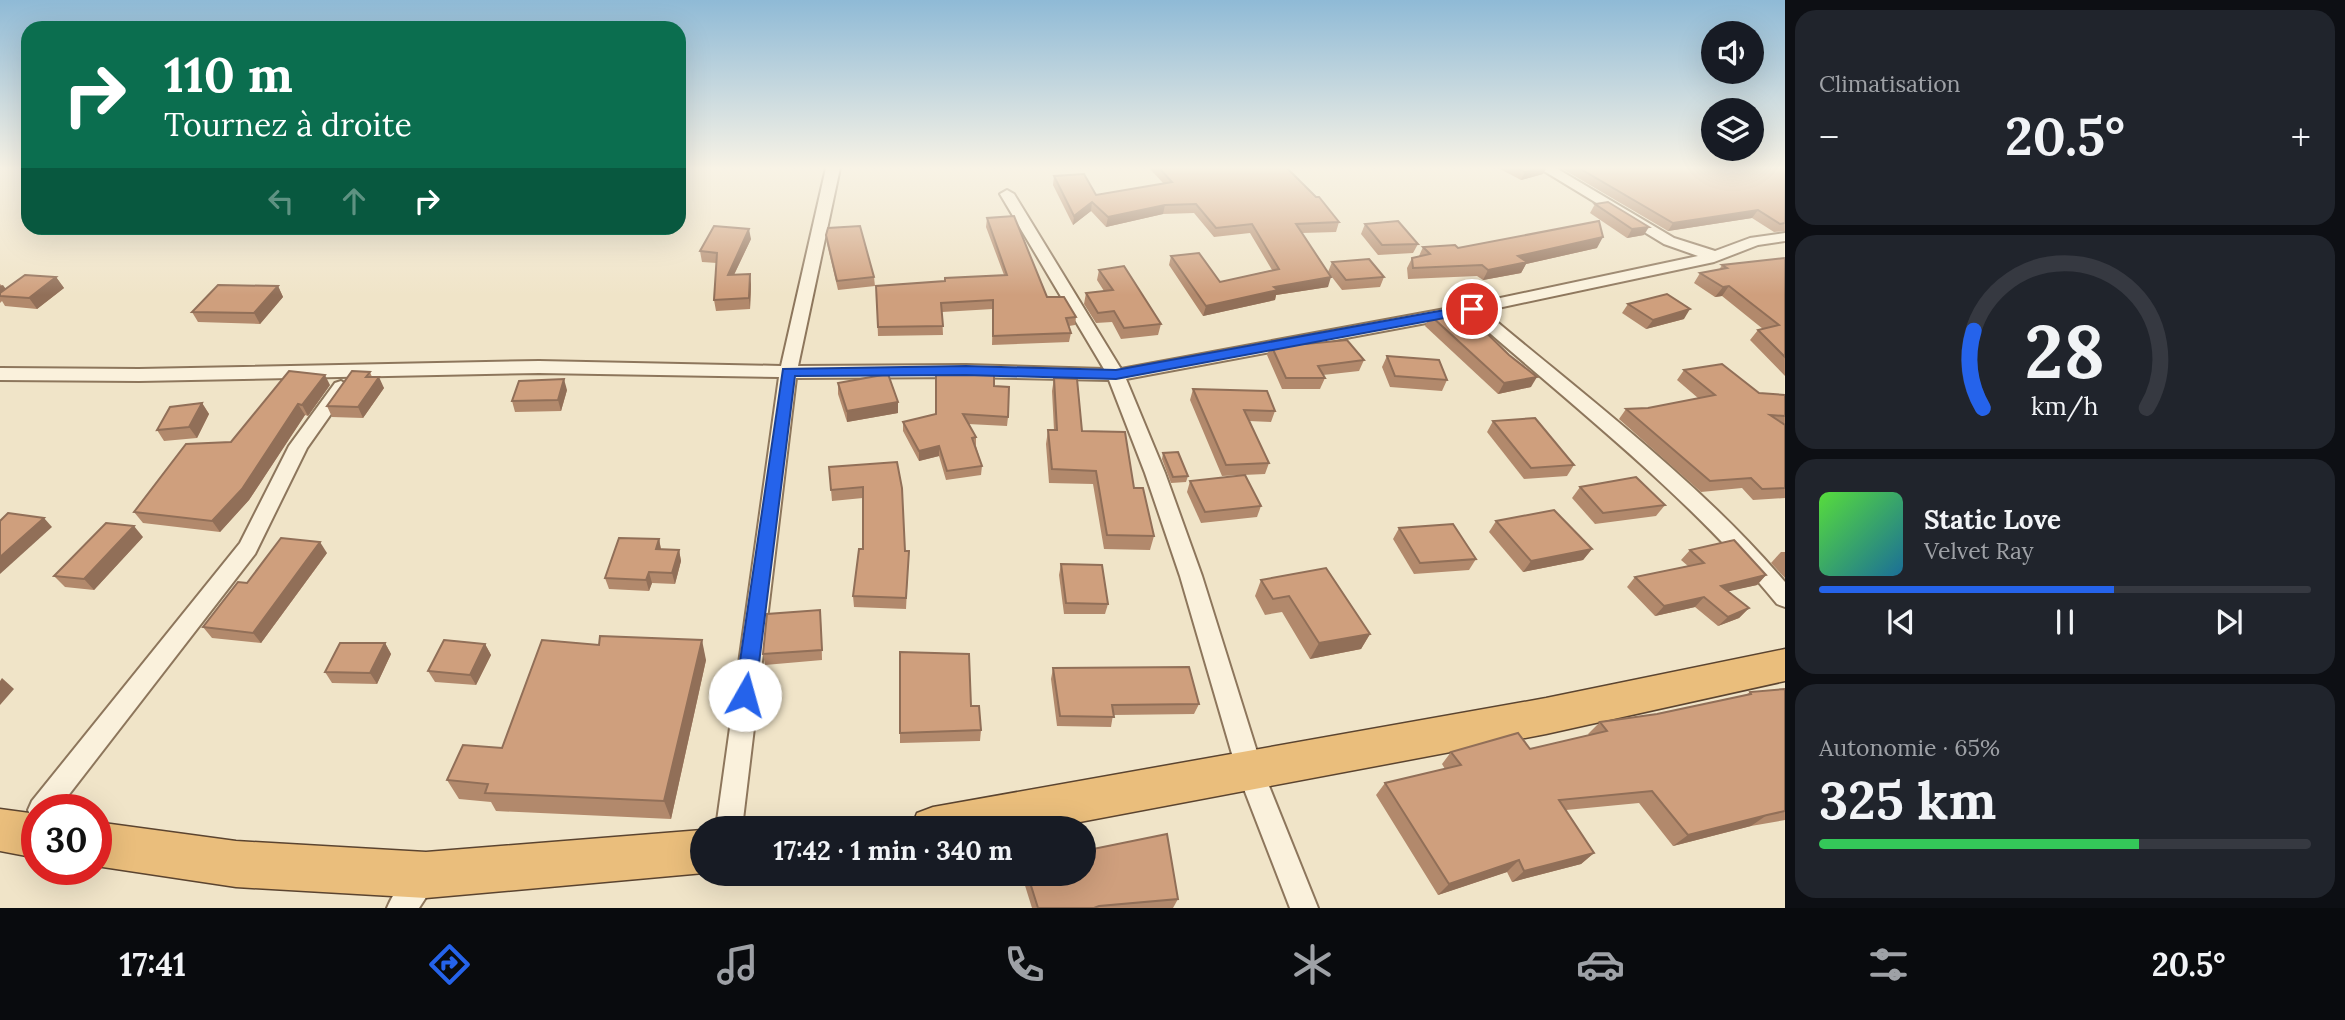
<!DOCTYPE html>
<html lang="fr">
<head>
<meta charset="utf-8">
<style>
	body { margin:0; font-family:Lora,serif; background:#20242c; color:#f1f3f6; height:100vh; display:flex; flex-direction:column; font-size:26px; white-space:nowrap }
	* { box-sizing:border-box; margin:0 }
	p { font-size:23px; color:#9ea1a6 }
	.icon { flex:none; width:38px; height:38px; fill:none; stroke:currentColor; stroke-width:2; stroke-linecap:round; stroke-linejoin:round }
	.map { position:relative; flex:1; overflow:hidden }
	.drawer { display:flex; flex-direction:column; gap:10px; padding:10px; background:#0d0f14; width:560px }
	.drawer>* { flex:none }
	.hud { position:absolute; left:21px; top:21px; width:665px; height:214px; border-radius:21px; box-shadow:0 7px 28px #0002; background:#0b6e4f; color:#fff; overflow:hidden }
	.fabs { position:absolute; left:1701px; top:21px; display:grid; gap:14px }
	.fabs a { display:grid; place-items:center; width:63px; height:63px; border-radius:50%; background:#171b24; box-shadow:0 7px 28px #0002; font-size:35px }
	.speed { position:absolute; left:21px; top:794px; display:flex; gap:14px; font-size:35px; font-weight:700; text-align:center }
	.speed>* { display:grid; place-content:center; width:91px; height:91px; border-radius:50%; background:#171b24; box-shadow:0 7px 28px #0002; line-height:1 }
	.speed .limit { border:10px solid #d22; background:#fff; color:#111 }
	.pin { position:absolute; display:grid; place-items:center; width:60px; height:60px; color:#fff; margin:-30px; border:4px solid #fff; border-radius:50%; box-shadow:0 2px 7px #0007 }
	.me { position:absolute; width:77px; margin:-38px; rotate:7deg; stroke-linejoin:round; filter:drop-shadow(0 0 5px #0008) }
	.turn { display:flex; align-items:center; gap:24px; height:147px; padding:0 28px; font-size:32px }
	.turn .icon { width:91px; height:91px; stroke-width:2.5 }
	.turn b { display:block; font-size:49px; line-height:60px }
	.lanes { display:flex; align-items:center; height:66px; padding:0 28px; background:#0003; justify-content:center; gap:35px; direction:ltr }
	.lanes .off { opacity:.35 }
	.big { font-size:52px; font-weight:700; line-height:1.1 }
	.drawer .widget { flex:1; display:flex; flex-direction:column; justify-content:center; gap:10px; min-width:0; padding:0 24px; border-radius:21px; background:#20242c }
	.drawer .dial { align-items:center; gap:0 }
	.dial svg { height:182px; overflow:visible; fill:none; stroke:#363941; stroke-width:7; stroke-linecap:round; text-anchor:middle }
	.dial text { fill:#f1f3f6; stroke:none }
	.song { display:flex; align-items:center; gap:21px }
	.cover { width:84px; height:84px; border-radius:10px; background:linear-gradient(135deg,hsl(110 70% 55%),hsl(200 70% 35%)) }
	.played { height:7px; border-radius:4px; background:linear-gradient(90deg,#2563eb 60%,#363941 60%) }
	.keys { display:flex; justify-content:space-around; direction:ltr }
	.heat { display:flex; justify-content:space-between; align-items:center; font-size:38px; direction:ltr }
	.charge { height:10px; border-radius:5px; background:linear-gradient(90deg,#34c759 65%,#363941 0) }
	.trip { position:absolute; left:690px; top:816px; width:406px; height:70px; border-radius:35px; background:#171b24; box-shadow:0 7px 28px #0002; font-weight:700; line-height:70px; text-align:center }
	.dock { display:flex; height:112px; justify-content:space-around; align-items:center; background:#090b0e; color:#9ea1a6 }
	.dock .icon { width:49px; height:49px }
	.dock .selected { color:#2563eb }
	.dock b { font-size:32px; color:#f1f3f6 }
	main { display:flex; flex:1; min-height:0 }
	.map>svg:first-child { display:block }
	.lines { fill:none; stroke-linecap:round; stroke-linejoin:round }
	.minor-casing { stroke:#8d765c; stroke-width:4 }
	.trunk-casing { stroke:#5b4430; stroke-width:3 }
	.minor { fill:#faf1dc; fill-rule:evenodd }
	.trunk { fill:#eabe7c; fill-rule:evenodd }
	.wall { fill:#b2896c }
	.shaded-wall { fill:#916f58 }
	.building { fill:#cf9f7d; stroke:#916f58; stroke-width:2 }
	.route { fill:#2563eb; stroke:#184099; stroke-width:2 }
</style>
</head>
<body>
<main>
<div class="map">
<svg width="1785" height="908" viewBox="0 0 1785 908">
	<rect width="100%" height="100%" fill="#f0e4c8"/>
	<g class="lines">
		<!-- minor casing -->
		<g class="minor-casing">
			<g id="minor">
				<path d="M826 168H840L798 366 966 365 1104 369 1000 194 1007 190 1014 194 1121 369 1472 304 1698 256 1664 244 1539 168H1556L1674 238 1715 251 1750 238 1785 233V241L1758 245 1714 262 1484 311C1586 397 1699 481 1785 582V607L1777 604C1688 495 1574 407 1469 315L1126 379 1165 473 1202 576 1263 771 1318 908H1290L1237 771 1180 576 1145 473 1109 380 966 377 796 378 742 828H716L779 377 539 373 139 381 0 380V368L139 369 539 361 781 366Z"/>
				<polygon points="341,381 350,387 307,448 255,554 57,810 37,810 37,821 32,819 28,810 32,801 240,543 289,446 335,383"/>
				<path d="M426 862 436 866 440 876 419 908H387C394 891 409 869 426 862Z"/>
			</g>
		</g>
		<!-- trunk casing -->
		<g class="trunk-casing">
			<g id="trunk">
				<polygon points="1785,649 1785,681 1546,734 1048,828 911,828 917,813 933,807 1546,698"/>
				<polygon points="0,809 37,814 37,858 0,851"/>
				<polygon points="96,822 236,841 426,852 702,830 702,873 704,873 426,898 236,887 96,866"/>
			</g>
		</g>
		<!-- minor -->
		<use href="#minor" class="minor"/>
		<!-- trunk -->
		<use href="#trunk" class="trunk"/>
	</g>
	<!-- wall -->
	<g class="wall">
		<polygon points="1149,168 1287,168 1339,222 1336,232 1302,233 1328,287 1276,295 1275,300 1203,316 1169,265 1171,256 1220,282 1272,270 1250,233 1214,237 1194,213 1163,214 1106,227 1091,211 1073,225 1053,185 1054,176 1096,195 1164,184"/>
		<polygon points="1498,168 1546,168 1543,174 1521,180"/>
		<polygon points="1561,168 1785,168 1785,231 1774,232 1752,218 1668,231"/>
		<polygon points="1595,204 1644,235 1627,238 1590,213"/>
		<polygon points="987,218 1047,297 1076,317 1075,325 1069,326 1071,333 1069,342 992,345 993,309 942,312 943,335 878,336 876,286 945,281 945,278 1004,275 986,227"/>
		<polygon points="1365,224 1418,244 1413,253 1378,255 1361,234"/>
		<polygon points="826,235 874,277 875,286 838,290 827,244"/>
		<polygon points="751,239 734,275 751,284 750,309 716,311 714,300 717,263 702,262 700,251"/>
		<polygon points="1423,247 1458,248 1597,248 1526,264 1521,273 1483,280 1477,276 1408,279 1407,268 1412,258 1419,256"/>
		<polygon points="1785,258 1785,376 1750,340 1758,330 1763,329 1722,296 1715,297 1694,283 1700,273 1719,270 1722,265"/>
		<polygon points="1332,262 1384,277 1380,287 1342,290 1328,272"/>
		<polygon points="1099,270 1161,324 1158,335 1121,339 1112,322 1096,323 1084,304 1086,293 1104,291 1097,280"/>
		<polygon points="56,277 64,288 37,309 5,306 2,301 0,303 0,284 6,289"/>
		<polygon points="278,286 283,297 260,324 198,322 192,312"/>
		<polygon points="1628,304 1684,319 1646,329 1622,313"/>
		<polygon points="1430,315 1509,355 1531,387 1498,394 1425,326"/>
		<polygon points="1306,344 1364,360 1359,371 1323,375 1325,378 1320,389 1282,389 1267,355 1271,345"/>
		<polygon points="1387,356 1447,380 1442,391 1390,387 1382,367"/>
		<polygon points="1684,370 1759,393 1785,395 1785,498 1753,500 1742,488 1701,492 1619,419 1626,409 1648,408 1698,398 1677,380"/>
		<polygon points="370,372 372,377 384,388 363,418 332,417 327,406"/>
		<polygon points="1054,378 1082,431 1134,488 1154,536 1150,550 1104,549 1093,484 1049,483 1046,444 1048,430 1054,430 1052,391"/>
		<polygon points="838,383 898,413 847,422 838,394"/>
		<polygon points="330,385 308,416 305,415 249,500 220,532 143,523 134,512 231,442"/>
		<polygon points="994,386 1008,417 1007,426 968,424 976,437 976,446 982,466 981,475 946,480 939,456 919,461 903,431 903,422 936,414"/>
		<polygon points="1193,389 1275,411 1271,422 1249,421 1269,463 1265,474 1222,476 1190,400"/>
		<polygon points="567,390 561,411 515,412 512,401"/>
		<polygon points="202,403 209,414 197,438 164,441 157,430"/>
		<polygon points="1493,421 1574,465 1567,476 1524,479 1487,432"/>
		<polygon points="1163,453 1188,476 1186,482 1171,483 1162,459"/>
		<polygon points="897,462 905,551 909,551 906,609 854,607 853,596 863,549 863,498 832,501 829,467"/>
		<polygon points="1190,481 1261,506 1257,517 1201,523 1187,492"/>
		<polygon points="1580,487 1665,505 1656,516 1595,524 1572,498"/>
		<polygon points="1496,521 1592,549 1583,560 1523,572 1489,532"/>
		<polygon points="1399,528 1476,559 1469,570 1414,574 1393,539"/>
		<polygon points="143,537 94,590 65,587 54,576"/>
		<polygon points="659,539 661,549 679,550 681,561 675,584 652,583 649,591 609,589 605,578"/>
		<polygon points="1690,550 1766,575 1757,585 1728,591 1749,608 1739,618 1718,626 1695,607 1655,616 1627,587 1635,577 1688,566 1681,560"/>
		<polygon points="1781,552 1785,552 1785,578 1771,563"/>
		<polygon points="327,553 261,643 212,638 203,627 247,583"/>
		<polygon points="1061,564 1108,604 1105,614 1064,614 1059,575"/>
		<polygon points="1261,580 1370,634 1361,649 1310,659 1282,612 1265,615 1255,596"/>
		<polygon points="821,621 822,660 765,665 763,654"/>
		<polygon points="385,643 391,654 377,684 332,683 325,672"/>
		<polygon points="485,644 491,655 476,685 435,682 428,671"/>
		<polygon points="599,645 706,660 671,819 496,811 491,802 459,799 447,780 502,748"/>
		<polygon points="900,652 971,706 981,730 980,741 900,743"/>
		<polygon points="1053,668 1199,704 1194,714 1113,715 1111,727 1057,726 1051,679"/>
		<polygon points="1785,689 1785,820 1751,826 1673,846 1639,803 1566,810 1594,853 1581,864 1512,882 1507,872 1438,895 1376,795 1385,783 1445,769 1442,764 1451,752 1530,749 1589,735 1588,734 1600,722 1657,714 1746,695 1750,692"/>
		<polygon points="1023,873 1083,873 1178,899 1173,908 1032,908 1022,876"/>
	</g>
	<!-- shaded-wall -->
	<g class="shaded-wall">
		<polygon points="1539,168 1546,168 1543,174 1521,180 1525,172"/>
		<polygon points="1092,202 1091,211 1073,225 1074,216"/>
		<polygon points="1165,205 1163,214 1106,227 1108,217"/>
		<polygon points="1758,210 1752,218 1668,231 1673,223"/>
		<polygon points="1649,227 1644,235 1627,238 1632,229"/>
		<polygon points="749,229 751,239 729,285 728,275"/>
		<polygon points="1603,237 1597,248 1526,264 1521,273 1483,280 1488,270 1518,256"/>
		<polygon points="750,274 751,284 750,309 749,298"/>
		<polygon points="56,277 64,288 37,309 29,298"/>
		<polygon points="1331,277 1328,287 1276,295 1275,300 1203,316 1206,306 1274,287"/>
		<polygon points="3,285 10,295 0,296 0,286"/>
		<polygon points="278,286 283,297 260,324 254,313"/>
		<polygon points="1729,286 1722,296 1715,297 1723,287"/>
		<polygon points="1690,309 1684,319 1646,329 1653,320"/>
		<polygon points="325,375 330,385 308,416 302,405"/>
		<polygon points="379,377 384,388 363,418 358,407"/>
		<polygon points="1537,377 1531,387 1498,394 1504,383"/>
		<polygon points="564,379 567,390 561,411 558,400"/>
		<polygon points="898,402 898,413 847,422 847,411"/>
		<polygon points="202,403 209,414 197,438 189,427"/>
		<polygon points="298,404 305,415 249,500 220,532 212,521"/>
		<polygon points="939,446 939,456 919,461 919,451"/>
		<polygon points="44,518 52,527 0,574 0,557"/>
		<polygon points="134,526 143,537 94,590 84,579"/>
		<polygon points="659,539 661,550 656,549"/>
		<polygon points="320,542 327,553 261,643 253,633"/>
		<polygon points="1592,549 1583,560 1523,572 1531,561"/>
		<polygon points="679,550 681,561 675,584 672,573"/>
		<polygon points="649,572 652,583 649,591 646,580"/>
		<polygon points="1766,575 1757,585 1712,595 1721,586"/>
		<polygon points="1704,597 1695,607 1655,616 1664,606"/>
		<polygon points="1749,608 1739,618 1718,626 1728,617"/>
		<polygon points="1370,634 1361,649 1310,659 1319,643"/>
		<polygon points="702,640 706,660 671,819 664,801"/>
		<polygon points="385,643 391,654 377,684 370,673"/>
		<polygon points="485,644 491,655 476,685 470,675"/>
		<polygon points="2,678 14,689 0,705 0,681"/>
		<polygon points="1767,815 1751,826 1673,846 1688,835"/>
		<polygon points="1594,853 1581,864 1512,882 1524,871"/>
		<polygon points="1519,860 1507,872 1438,895 1449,884"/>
	</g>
	<!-- building -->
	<g class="building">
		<polygon points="1159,168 1287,168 1316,197 1319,197 1339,222 1296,224 1331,277 1274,287 1278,290 1206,306 1171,256 1199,253 1220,282 1279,269 1252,224 1216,228 1196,204 1165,205 1108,217 1092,202 1074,216 1054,176 1084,174 1096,195 1172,182"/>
		<polygon points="1518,168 1539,168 1525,172"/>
		<polygon points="1579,168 1785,168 1785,223 1780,224 1758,210 1673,223"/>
		<polygon points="1608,202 1649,227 1632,229 1595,204"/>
		<polygon points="1014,216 1047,297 1064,297 1076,317 1066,318 1071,333 993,336 993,300 941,303 943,326 878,327 876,286 945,281 945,278 1007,275 987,218"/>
		<polygon points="1398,221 1418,244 1382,245 1365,224"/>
		<polygon points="1599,221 1603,237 1518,256 1527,262 1488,270 1482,265 1413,268 1412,258 1430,254 1423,247 1455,245 1458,248"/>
		<polygon points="714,226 749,229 728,275 750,274 749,298 714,300 717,253 700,251"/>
		<polygon points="860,226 874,277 837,281 826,235 828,228"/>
		<polygon points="1785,258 1785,357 1758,330 1779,325 1729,286 1723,287 1700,273 1727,268 1722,265"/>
		<polygon points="1369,259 1384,277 1346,280 1332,262"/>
		<polygon points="1124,266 1161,324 1124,328 1114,311 1098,313 1086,293 1113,290 1099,270"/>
		<polygon points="25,275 56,277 29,298 0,296 0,293"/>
		<polygon points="218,285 278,286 254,313 192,312"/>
		<polygon points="1667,294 1690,309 1653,320 1628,304"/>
		<polygon points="1462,309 1509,355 1537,377 1504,383 1430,315"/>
		<polygon points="1302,339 1306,344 1347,340 1364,360 1318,366 1325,378 1286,378 1271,345"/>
		<polygon points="1387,356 1439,360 1447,380 1395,376"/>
		<polygon points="1722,364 1759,393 1785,395 1785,416 1770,415 1785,425 1785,488 1762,489 1751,478 1710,481 1626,409 1648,408 1715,395 1684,370"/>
		<polygon points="289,371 325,375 302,405 298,404 242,489 212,521 134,512 186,444 231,442"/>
		<polygon points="352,371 370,372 366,377 379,377 358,407 327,406"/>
		<polygon points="936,371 994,372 994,386 1009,387 1008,417 963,414 976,437 972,438 982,466 947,471 939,446 919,451 903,422 936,414"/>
		<polygon points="888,374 898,402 847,411 838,383"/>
		<polygon points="1054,378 1077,379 1082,431 1125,432 1134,488 1143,488 1154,536 1107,535 1096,471 1052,469 1048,430 1057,430"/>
		<polygon points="564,379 558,400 512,401 519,381"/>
		<polygon points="1193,389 1267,391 1275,411 1244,410 1269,463 1226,465"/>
		<polygon points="202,403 189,427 157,430 170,407"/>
		<polygon points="1535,418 1574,465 1531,468 1493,421"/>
		<polygon points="1178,452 1188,476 1173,477 1163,453"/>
		<polygon points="897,462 902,488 905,551 909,551 906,598 853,596 859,549 863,549 863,487 831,490 829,467"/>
		<polygon points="1245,475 1261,506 1205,512 1190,481"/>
		<polygon points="1636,477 1665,505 1603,513 1580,487"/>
		<polygon points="1554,510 1592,549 1531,561 1496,521"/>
		<polygon points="8,513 44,518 0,557 0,521"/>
		<polygon points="106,523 134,526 84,579 54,576"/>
		<polygon points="1453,524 1476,559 1420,563 1399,528"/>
		<polygon points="281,538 320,542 253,633 203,627 238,582 247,583"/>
		<polygon points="619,538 659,539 656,549 679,550 672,573 649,572 646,580 605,578"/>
		<polygon points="1734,540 1766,575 1721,586 1749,608 1728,617 1704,597 1664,606 1635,577 1704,563 1690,550"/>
		<polygon points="1061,564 1102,565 1108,604 1066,603"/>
		<polygon points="1326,568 1370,634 1319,643 1289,596 1273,599 1261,580"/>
		<polygon points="820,610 822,650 763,654 767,614"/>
		<polygon points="600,636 702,640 664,801 485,793 488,784 447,780 463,745 502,748 542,640 599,645"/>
		<polygon points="444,640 485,644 470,675 428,671"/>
		<polygon points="340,643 385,643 370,673 325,672"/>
		<polygon points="900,652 969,654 971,706 979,706 981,730 900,733"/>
		<polygon points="1189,667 1199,704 1112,705 1114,717 1060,716 1053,668"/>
		<polygon points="1785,689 1785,811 1767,815 1688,835 1652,791 1559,800 1594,853 1524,871 1519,860 1449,884 1385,783 1461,765 1451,752 1518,733 1530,749 1607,731 1600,722 1657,714 1751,694 1750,692"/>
		<polygon points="1167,834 1178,899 1099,906 1094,908 1038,908 1027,873 1083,873 1083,851"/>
	</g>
	<!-- sky -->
	<linearGradient id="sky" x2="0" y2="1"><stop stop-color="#8fbad6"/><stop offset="0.57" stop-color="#f8f3e6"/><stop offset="1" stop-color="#f8f3e6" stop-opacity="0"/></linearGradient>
	<rect width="1785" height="295" fill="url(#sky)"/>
	<!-- route -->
	<polygon class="route" points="1472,305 1477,306 1477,312 1116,379 966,375 795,376 755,695 752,701 745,703 738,701 735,695 783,369 966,366 1116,370"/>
</svg>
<div class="fabs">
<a><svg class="icon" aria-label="sound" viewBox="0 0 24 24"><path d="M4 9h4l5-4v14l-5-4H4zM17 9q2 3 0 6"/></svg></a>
<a><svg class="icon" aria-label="layers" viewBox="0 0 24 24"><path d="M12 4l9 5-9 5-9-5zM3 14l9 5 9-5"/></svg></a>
</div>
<div class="speed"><div class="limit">30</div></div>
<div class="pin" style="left:1472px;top:309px;background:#d93025"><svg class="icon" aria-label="arrive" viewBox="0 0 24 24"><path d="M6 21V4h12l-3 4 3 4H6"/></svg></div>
<svg class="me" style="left:745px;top:695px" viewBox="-20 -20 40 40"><circle r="19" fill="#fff"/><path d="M0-13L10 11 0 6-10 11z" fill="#2563eb"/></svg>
<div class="trip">17:42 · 1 min · 340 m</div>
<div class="hud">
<div class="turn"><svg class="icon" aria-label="right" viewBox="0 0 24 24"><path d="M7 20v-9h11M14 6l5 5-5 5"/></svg><div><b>110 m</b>Tournez à droite</div></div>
<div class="lanes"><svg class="icon off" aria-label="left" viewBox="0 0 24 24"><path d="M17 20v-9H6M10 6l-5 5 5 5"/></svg><svg class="icon off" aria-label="ahead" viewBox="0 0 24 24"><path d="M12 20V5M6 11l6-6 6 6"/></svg><svg class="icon" aria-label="right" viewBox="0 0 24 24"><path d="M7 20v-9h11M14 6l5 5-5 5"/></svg></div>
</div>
</div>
<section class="drawer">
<div class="widget"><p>Climatisation</p>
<div class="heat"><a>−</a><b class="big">20.5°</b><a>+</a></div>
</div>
<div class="widget dial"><svg viewBox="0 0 100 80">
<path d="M14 69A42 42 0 1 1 86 69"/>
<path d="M14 69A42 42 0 0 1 10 35" stroke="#2563eb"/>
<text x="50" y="56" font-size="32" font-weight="700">28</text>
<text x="50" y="72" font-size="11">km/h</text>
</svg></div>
<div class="widget">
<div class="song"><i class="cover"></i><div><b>Static Love</b><p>Velvet Ray</p></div></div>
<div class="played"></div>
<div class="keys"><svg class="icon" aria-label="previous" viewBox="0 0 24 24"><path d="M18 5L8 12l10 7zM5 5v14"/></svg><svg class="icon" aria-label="pause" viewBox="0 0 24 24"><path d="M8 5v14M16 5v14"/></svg><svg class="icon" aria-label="next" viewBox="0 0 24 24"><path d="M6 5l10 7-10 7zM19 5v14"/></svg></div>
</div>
<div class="widget"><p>Autonomie · 65%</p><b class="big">325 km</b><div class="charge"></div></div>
</section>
</main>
<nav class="dock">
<b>17:41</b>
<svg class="icon selected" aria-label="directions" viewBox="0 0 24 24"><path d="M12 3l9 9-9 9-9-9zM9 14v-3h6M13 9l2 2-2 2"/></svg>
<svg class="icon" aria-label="music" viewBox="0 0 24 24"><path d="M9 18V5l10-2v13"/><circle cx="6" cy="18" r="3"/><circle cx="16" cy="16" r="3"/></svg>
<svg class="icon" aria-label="phone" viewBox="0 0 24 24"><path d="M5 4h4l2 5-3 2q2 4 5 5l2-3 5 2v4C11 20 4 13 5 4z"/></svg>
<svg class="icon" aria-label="climate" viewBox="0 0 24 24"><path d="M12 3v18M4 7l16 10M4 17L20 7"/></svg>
<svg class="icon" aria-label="car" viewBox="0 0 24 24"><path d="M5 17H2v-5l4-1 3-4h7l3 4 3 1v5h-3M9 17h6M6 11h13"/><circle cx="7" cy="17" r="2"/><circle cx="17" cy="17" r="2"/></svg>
<svg class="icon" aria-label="filters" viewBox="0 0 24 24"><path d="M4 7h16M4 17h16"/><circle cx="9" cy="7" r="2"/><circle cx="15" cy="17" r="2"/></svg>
<b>20.5°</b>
</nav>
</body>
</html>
